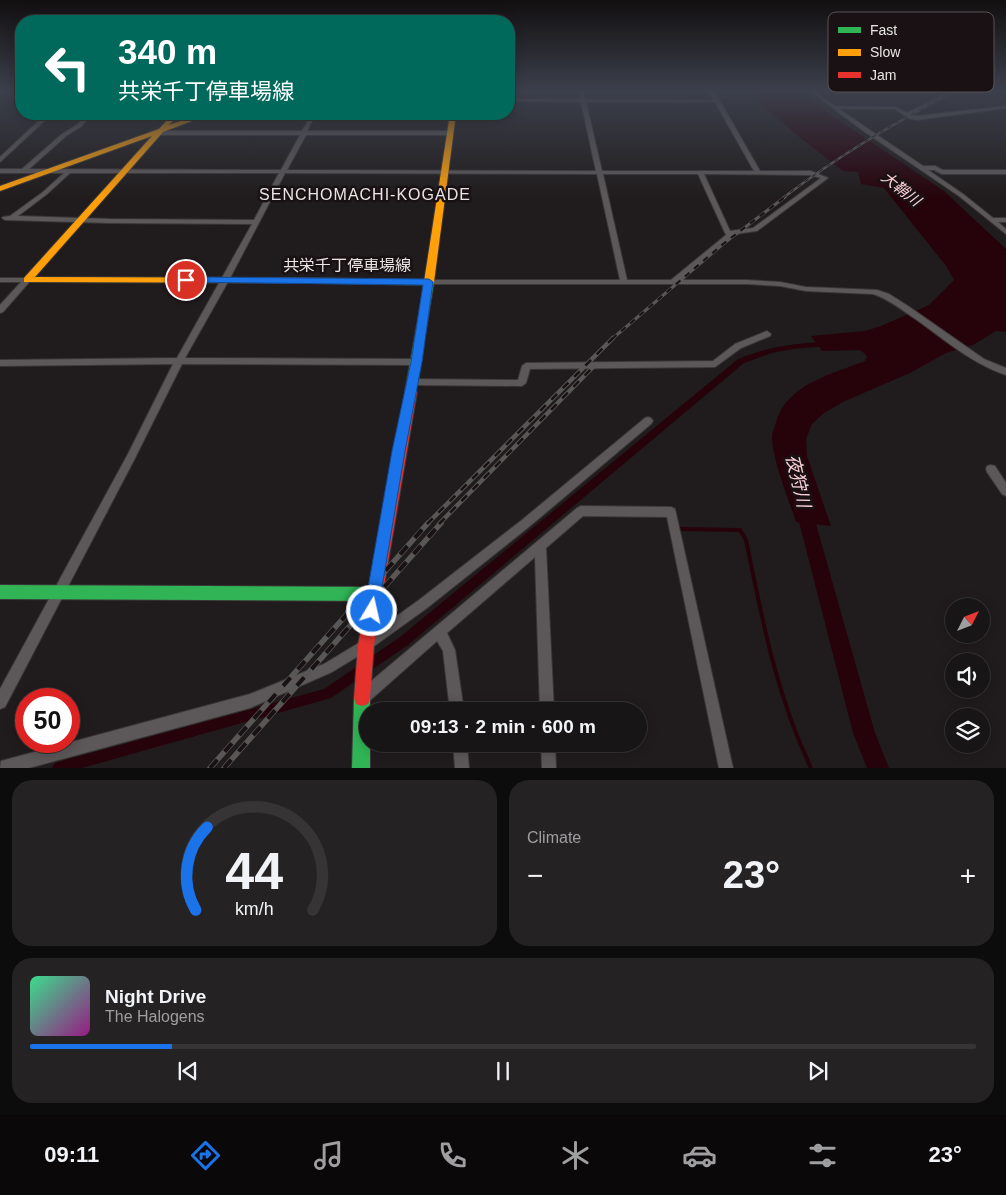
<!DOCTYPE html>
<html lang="en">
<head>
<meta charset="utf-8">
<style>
	body { margin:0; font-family:Helvetica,"Noto Sans JP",sans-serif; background:#252223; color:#f1f3f6; height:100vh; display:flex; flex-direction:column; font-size:19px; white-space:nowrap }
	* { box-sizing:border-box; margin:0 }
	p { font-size:16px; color:#9f9fa1 }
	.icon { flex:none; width:28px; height:28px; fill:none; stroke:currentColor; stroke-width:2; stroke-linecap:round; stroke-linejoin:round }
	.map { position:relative; height:768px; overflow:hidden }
	.details { display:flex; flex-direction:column; gap:12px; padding:12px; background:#0d0c0c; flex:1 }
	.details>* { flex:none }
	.banner { position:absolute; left:15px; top:15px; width:500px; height:105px; border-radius:20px; box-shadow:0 2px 12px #0003,0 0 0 1px #363435; background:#00695c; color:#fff; overflow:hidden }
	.needle { width:32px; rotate:48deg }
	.fabs { position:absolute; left:945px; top:598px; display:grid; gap:10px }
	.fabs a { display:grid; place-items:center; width:45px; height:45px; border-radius:50%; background:#181516; box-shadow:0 2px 12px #0003,0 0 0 1px #363435; font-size:25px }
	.speed { position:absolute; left:15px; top:688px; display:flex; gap:10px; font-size:25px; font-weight:700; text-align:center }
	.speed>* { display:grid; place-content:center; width:65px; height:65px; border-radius:50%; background:#181516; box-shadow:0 2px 12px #0003,0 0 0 1px #363435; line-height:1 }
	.speed .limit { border:8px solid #d22; background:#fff; color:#111 }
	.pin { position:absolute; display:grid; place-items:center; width:42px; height:42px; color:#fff; margin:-21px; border:2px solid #fff; border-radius:50%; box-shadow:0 1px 5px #0007 }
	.me { position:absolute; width:55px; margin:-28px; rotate:9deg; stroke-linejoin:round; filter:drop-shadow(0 0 4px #0008) }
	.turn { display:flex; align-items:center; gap:18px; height:105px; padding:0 20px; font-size:22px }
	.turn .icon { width:65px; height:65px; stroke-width:2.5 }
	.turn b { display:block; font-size:35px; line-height:42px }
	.big { font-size:38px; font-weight:700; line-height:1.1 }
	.details .card { flex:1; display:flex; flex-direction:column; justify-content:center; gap:8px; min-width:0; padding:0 18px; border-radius:20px; background:#252223 }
	.details .dial { align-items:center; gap:0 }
	.dial svg { height:130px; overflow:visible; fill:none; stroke:#363435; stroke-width:7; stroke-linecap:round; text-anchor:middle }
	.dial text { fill:#f1f3f6; stroke:none }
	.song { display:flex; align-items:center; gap:15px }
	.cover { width:60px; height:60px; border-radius:8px; background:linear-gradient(135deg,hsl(150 70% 55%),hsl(310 70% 35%)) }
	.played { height:5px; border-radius:2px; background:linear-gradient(90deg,#1a73e8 15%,#363435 15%) }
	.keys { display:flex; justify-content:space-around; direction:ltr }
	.heat { display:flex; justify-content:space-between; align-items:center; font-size:28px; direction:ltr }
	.details .tiles { flex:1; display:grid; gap:12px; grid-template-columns:1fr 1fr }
	.card:last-child { grid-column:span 2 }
	.trip { position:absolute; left:359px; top:702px; width:288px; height:50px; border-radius:25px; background:#181516; box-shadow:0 2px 12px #0003,0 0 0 1px #363435; font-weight:700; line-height:50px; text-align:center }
	.tabs { display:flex; height:80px; justify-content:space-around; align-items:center; background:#0a0809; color:#9f9fa1 }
	.tabs .icon { width:35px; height:35px }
	.tabs .on { color:#1a73e8 }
	.tabs b { font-size:22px; color:#f1f3f6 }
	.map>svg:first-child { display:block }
	.water { fill:#26030b }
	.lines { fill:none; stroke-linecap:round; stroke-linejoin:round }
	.stream { stroke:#26030b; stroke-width:4 }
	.canal { fill:#26030b; fill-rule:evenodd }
	.river { fill:#26030b; fill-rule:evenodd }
	.street-casing { stroke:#3b3737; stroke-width:2 }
	.fast-casing { stroke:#3b3737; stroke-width:2 }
	.slow-casing { stroke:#3b3737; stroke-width:2 }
	.jam-casing { stroke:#3b3737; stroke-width:2 }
	.street { fill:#5c5859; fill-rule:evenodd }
	.fast { fill:#30b455; fill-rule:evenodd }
	.slow { fill:#ff9f0a; fill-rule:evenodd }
	.jam { fill:#e5322d; fill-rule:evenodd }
	.rail-far3-casing { stroke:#595656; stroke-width:2.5 }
	.rail-far2-casing { stroke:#595656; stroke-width:3 }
	.rail-far1-casing { stroke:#595656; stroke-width:4.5 }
	.rail-casing { stroke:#595656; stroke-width:5.5 }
	.rail-far3 { stroke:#191113; stroke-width:1; stroke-dasharray:4.5; stroke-linecap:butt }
	.rail-far2 { stroke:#191113; stroke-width:2; stroke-dasharray:6; stroke-linecap:butt }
	.rail-far1 { stroke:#191113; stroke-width:2.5; stroke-dasharray:8; stroke-linecap:butt }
	.rail { stroke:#191113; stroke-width:4; stroke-dasharray:11; stroke-linecap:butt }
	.route { fill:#1a73e8; stroke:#114b97 }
	.labels { text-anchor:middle; stroke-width:5; stroke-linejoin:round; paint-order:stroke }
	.far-water-label { font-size:15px; font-style:italic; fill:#fbd0d7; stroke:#191113 }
	.far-quarter-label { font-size:16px; letter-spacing:1px; fill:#eae5e5; stroke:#191113 }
	.street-label { font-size:16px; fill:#eae5e5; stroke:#191113 }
	.water-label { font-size:18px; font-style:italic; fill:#fbd0d7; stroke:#191113 }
	.key { fill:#191113; stroke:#585152; stroke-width:1 }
	.key-label { font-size:14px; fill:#eae5e5 }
</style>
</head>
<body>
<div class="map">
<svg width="1006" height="768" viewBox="0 0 1006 768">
	<rect width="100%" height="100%" fill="#201c1d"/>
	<!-- water -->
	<path class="water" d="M749 91H803L828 113 944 191 1006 249V332L996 331 973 345 946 353 910 373 845 401 824 413 812 424 806 439 807 456 831 526 796 522C789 500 772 459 772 437 772 432 775 426 776 422 787 384 832 374 865 361L867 357 864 353 859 350 822 351 811 336 865 331 881 326 929 305 954 280 946 266 884 188 861 184 858 172 843 171 798 136 764 107Z"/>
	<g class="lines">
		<!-- stream -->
		<path class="stream" d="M680 529 740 530 746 540C762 618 776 695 811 768"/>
		<!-- canal -->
		<path class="canal" d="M826 342 830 344 828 346 793 349 772 353 744 363 408 645 331 698 82 768H52L54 764 58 762 324 689 400 637 738 359C767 347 795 343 826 342Z"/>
		<!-- river -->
		<polygon class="river" points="803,499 809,501 811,506 875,733 889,768 867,768 853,733 795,506 797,501"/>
		<!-- street casing -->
		<g class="street-casing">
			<g id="street">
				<path d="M579 91H583L585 99 713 100 709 91H713L720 101 760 171H811L828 178 757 231 735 234 680 280H747L780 282 806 287 877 290 889 294 908 306 984 359 1006 368V375C972 364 943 338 914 318 901 309 888 299 873 294L806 291 780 286 747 284H429L425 282 429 280H620L597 174 285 173 229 280 185 358 417 359 421 362 417 365 182 364 134 460 5 707 0 709V689L128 454 173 364 0 366V360L177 358 252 224 110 223 5 220 2 218 3 217 10 216 43 192 64 173H0V169H22L62 134 78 124 87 114H91L82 126 66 136 29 169 281 170 300 135H158L155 133 158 131H302L312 114H316L307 131H450L453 133 450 135H306L287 170 596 171 581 102 509 101V99H580ZM586 102H715L754 171H602ZM70 173H279L254 220 110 219 18 216 47 194ZM603 174H698L726 235 671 280H627ZM704 174 810 175 821 178 753 228 730 231Z"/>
				<polygon points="810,91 814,91 835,106 896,107 907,113 950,91 955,91 911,115 917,116 1006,106 1006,108 917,120 908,118 895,109 839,109 923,166 935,166 943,170 1006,170 1006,174 942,174 934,170 928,170 963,194 993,218 1006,218 1006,222 998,222 1006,229 1006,234 959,196 862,130"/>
				<polygon points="46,114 52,114 0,162 0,157"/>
				<polygon points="0,278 27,278 31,280 3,312 0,313 0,305 21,282 0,282"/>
				<polygon points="767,331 771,334 770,336 741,348 715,367 530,369 526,383 522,386 413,385 409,382 413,379 518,380 522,366 526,363 713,361 735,344"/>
				<polygon points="648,417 651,418 653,421 651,424 530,526 427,608 370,649 332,672 250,708 29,768 0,768 1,761 250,694 324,664 362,641 419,600 522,520 645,418"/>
				<polygon points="991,465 995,466 1006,483 1006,496 1002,494 987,472 986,469 987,466"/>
				<polygon points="581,506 671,507 675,509 733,768 719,768 667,517 583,516 546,548 554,711 540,711 535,557 447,633 455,650 464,711 450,711 443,651 437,641 367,703 362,705 357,703 355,698 357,693 577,508"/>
				<polygon points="453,744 467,744 469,768 455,768"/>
				<polygon points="541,744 555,744 556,768 542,768"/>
			</g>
		</g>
		<!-- fast casing -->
		<g class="fast-casing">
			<g id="fast">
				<polygon points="315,278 432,280 434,282 415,395 407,395 405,392 424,285 312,283 312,279"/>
				<polygon points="0,585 375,587 380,589 382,594 380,599 375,601 0,599"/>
				<polygon points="362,690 368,692 370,698 370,711 368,711 368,744 370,744 370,768 352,768 354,698 356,692"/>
			</g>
		</g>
		<!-- slow casing -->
		<g class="slow-casing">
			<g id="slow">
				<polygon points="173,114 179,114 169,125 202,114 210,114 163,132 35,277 315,278 320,281 318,283 24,282 24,278 152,136 0,191 0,186 159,129"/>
				<polygon points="450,114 456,114 434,282 429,285 424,282"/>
			</g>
		</g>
		<!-- jam casing -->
		<g class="jam-casing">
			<polygon id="jam" points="411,388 415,389 417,392 374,645 370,698 368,704 362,706 356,704 354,698 358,645 405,392 407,389"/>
		</g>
		<!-- street -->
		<use href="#street" class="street"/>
		<!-- fast -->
		<use href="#fast" class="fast"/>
		<!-- slow -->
		<use href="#slow" class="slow"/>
		<!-- jam -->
		<use href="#jam" class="jam"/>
		<!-- rail-far3 casing -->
		<g class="rail-far3-casing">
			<path id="rail-far3" d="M783 198C838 156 895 122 956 91"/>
		</g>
		<!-- rail-far2 casing -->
		<g class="rail-far2-casing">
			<polyline id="rail-far2" points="612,339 723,244 785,197"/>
		</g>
		<!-- rail-far1 casing -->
		<g class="rail-far1-casing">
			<g id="rail-far1">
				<polyline points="427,524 613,338"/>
				<polyline points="439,524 593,367"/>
			</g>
		</g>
		<!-- rail casing -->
		<g class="rail-casing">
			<g id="rail">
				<polyline points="210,768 428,523"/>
				<polyline points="224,768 441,523"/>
			</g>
		</g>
		<!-- rail-far3 -->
		<use href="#rail-far3" class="rail-far3"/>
		<!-- rail-far2 -->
		<use href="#rail-far2" class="rail-far2"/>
		<!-- rail-far1 -->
		<use href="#rail-far1" class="rail-far1"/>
		<!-- rail -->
		<use href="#rail" class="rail"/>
	</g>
	<!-- sky -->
	<linearGradient id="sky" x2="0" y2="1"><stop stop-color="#120f10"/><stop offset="0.46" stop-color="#3c404c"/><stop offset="1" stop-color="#3c404c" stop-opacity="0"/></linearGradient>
	<rect width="1006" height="198" fill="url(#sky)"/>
	<!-- route -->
	<polygon class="route" points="186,277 429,279 433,282 422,362 405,451 377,617 372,619 366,617 364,611 392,451 411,362 423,285 182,282 181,280"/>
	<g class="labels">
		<!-- far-water labels -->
		<g class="far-water-label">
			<text transform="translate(901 189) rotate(38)" y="5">大鞘川</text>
		</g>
		<!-- far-quarter labels -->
		<g class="far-quarter-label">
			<text x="365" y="200">SENCHOMACHI-KOGADE</text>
		</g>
		<!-- street labels -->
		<g class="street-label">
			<text x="347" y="271">共栄千丁停車場線</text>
		</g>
		<!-- water labels -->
		<g class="water-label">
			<text transform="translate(798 481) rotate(77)" y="6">夜狩川</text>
		</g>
	</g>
	<!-- legend -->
	<rect x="828" y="12" width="166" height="80" rx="8" class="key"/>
	<rect x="838" y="27" width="23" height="6" fill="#30b455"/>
	<rect x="838" y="49" width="23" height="7" fill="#ff9f0a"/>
	<rect x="838" y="72" width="23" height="6" fill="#e5322d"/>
	<g class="key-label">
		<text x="870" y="35">Fast</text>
		<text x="870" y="57">Slow</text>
		<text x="870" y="80">Jam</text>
	</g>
</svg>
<div class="fabs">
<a><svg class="needle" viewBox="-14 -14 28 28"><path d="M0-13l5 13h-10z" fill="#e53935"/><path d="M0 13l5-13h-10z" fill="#9f9fa1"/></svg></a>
<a><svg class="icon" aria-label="sound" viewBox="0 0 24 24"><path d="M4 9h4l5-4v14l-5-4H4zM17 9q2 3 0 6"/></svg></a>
<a><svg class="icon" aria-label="layers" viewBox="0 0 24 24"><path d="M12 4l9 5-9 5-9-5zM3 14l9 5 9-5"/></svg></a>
</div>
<div class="speed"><div class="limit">50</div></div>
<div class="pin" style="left:186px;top:280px;background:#d93025"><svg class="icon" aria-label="arrive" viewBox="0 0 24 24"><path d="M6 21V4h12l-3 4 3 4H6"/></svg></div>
<svg class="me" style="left:372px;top:611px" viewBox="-20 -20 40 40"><circle r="17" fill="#1a73e8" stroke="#fff" stroke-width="3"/><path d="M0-11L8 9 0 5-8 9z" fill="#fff"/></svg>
<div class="trip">09:13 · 2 min · 600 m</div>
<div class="banner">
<div class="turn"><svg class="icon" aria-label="left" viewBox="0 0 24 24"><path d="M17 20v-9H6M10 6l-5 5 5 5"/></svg><div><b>340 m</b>共栄千丁停車場線</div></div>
</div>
</div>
<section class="details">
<div class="tiles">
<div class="card dial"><svg viewBox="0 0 100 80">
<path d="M14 69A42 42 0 1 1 86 69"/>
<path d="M14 69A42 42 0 0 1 21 18" stroke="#1a73e8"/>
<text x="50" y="56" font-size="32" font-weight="700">44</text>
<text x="50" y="72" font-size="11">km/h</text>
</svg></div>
<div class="card"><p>Climate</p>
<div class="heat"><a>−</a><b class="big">23°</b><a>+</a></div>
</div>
<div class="card">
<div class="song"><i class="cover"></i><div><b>Night Drive</b><p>The Halogens</p></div></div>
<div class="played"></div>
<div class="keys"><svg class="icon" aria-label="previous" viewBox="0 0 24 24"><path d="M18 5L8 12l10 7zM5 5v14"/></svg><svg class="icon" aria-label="pause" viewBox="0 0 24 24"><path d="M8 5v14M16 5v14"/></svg><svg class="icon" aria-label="next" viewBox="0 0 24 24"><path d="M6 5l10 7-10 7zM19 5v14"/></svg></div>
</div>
</div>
</section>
<nav class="tabs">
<b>09:11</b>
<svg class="icon on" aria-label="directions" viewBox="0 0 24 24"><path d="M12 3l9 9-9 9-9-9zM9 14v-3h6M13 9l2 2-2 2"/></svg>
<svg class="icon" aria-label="music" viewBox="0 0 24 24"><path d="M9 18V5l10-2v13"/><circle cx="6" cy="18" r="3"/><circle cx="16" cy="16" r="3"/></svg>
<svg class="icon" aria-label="phone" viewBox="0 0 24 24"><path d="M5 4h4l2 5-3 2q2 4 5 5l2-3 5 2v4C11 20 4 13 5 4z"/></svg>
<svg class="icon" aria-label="climate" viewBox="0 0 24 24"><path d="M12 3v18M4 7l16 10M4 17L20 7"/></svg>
<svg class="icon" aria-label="car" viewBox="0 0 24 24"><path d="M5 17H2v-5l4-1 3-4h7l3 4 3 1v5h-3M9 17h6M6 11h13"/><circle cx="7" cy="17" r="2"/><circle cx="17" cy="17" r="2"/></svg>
<svg class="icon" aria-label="filters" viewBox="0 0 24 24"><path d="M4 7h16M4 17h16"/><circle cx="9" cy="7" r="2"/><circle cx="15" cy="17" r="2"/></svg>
<b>23°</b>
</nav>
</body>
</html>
